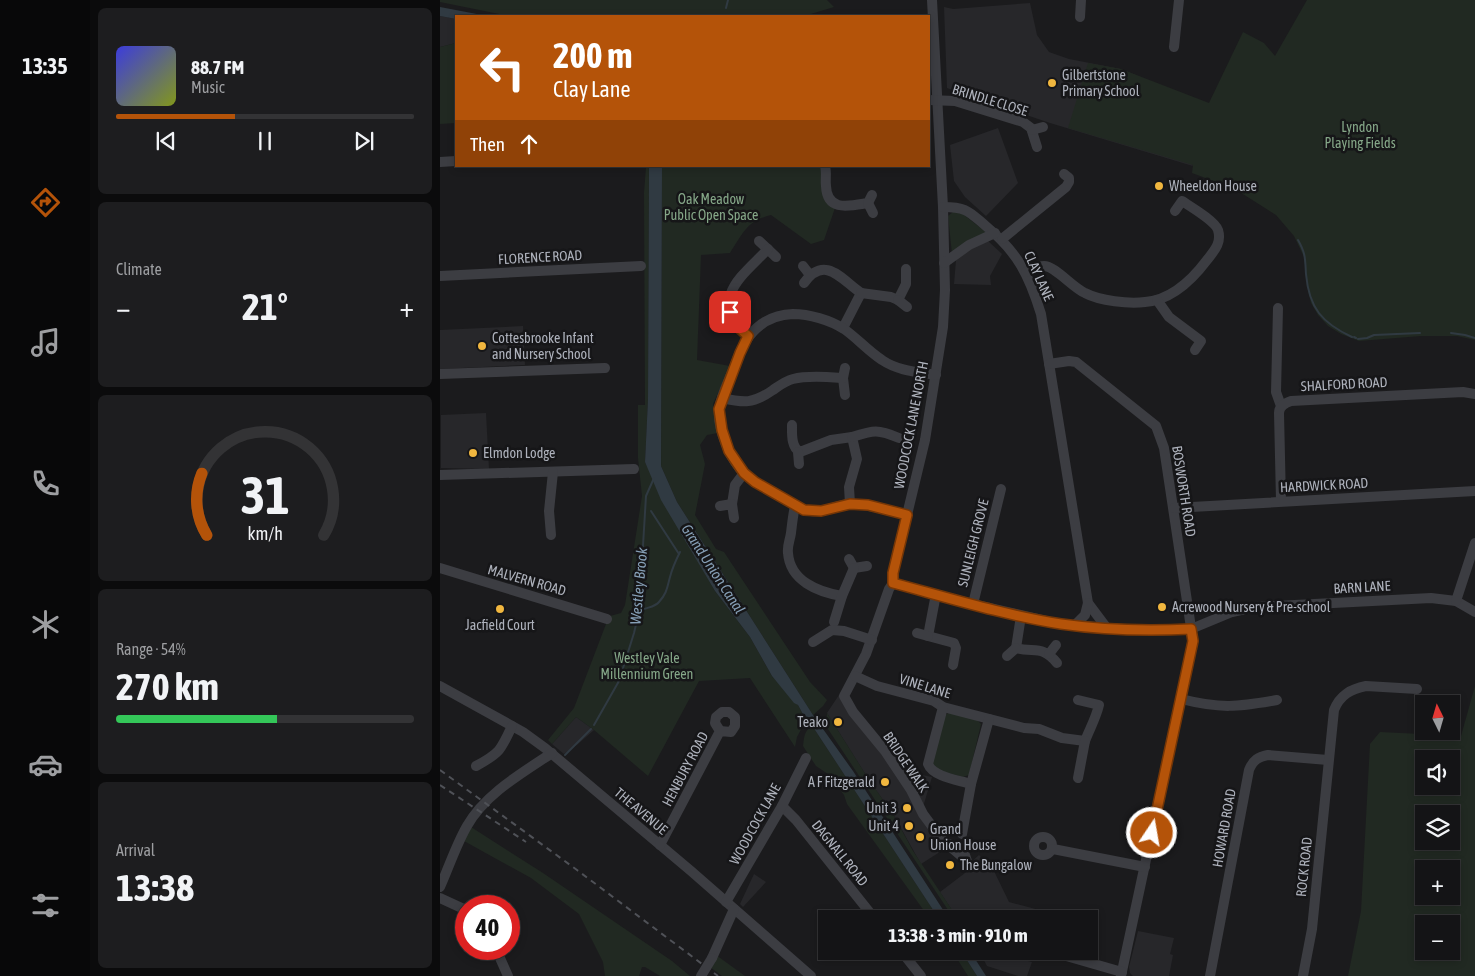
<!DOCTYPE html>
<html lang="en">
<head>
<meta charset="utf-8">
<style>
	body { margin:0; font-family:"Asap Condensed",sans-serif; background:#1d1d1f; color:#f1f3f6; height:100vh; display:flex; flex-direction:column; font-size:19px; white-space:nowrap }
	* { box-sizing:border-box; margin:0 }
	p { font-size:16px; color:#9d9ea1 }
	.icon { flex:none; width:28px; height:28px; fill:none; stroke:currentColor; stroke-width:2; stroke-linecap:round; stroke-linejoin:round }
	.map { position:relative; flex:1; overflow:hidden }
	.side { display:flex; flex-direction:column; gap:8px; padding:8px; background:#0b0b0c; width:350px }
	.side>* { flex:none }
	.banner { position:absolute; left:15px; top:15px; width:475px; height:152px; border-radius:0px; box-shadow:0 2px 8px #0003,0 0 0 1px #333335; background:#b45309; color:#fff; overflow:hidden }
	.needle { width:32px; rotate:355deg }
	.fabs { position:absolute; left:975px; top:695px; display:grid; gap:10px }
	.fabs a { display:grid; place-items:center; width:45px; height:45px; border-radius:0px; background:#141416; box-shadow:0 2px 8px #0003,0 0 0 1px #333335; font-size:25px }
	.speed { position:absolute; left:15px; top:895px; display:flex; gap:10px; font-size:25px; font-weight:700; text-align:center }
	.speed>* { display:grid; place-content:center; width:65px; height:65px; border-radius:50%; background:#141416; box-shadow:0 2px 8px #0003,0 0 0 1px #333335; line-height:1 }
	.speed .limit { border:8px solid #d22; background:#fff; color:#111 }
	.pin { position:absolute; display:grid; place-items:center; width:42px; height:42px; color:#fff; margin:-21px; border-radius:10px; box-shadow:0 2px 8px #0006 }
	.me { position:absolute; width:55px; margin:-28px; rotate:12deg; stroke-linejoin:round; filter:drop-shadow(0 0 4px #0008) }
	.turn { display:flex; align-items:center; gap:18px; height:105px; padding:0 15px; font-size:22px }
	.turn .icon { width:65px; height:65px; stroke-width:2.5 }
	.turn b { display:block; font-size:35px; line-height:42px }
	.then { display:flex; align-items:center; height:48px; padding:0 15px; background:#0003; gap:10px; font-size:19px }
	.big { font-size:38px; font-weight:700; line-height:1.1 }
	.side .widget { flex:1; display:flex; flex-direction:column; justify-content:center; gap:8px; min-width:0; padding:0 18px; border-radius:8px; background:#1d1d1f }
	.side .dial { align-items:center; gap:0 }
	.dial svg { height:130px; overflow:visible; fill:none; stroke:#333335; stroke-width:7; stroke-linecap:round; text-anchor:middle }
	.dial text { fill:#f1f3f6; stroke:none }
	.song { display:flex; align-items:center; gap:15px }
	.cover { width:60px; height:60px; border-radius:8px; background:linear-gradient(135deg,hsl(240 70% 55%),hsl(70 70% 35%)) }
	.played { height:5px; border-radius:2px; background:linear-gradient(90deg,#b45309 40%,#333335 40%) }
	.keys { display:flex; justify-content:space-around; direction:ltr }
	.heat { display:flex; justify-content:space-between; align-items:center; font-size:28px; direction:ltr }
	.charge { height:8px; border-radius:4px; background:linear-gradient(90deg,#34c759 54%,#333335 0) }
	.trip { position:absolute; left:378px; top:910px; width:280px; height:50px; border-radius:0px; background:#141416; box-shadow:0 2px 8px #0003,0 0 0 1px #333335; font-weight:700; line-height:50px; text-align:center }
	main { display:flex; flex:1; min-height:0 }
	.tab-bar { display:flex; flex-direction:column; width:90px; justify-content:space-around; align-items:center; background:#080809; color:#9d9ea1 }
	.tab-bar .icon { width:35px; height:35px }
	.tab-bar .current { color:#b45309 }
	.tab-bar b { font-size:22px; color:#f1f3f6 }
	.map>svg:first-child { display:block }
	.built { fill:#27272a }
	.green { fill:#212922; fill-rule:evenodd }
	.water { fill:#303a42 }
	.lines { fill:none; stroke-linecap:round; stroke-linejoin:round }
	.stream { stroke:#303a42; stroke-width:2 }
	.minor { stroke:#3c3d42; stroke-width:10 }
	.rail { stroke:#4f5157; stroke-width:2; stroke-dasharray:6 5; stroke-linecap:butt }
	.minor-bridge { stroke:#3c3d42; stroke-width:10 }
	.route-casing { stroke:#753606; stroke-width:12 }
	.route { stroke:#b45309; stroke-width:9 }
	.poi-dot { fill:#f1b73f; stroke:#161618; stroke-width:2 }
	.labels { text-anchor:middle; stroke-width:5; stroke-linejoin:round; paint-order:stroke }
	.poi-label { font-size:14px; fill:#aeb2bc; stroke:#161618; text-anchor:start }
	.street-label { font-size:14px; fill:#aeb2bc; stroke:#161618 }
	.park-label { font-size:14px; fill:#85a788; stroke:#161618 }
	.water-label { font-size:15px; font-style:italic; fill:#869fb6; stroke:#161618 }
</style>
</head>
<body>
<main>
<nav class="tab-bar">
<b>13:35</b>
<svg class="icon current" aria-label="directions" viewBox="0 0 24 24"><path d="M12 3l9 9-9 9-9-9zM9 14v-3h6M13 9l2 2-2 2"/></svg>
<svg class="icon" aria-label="music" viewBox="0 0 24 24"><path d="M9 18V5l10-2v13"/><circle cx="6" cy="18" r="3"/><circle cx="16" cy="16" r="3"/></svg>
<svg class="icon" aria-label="phone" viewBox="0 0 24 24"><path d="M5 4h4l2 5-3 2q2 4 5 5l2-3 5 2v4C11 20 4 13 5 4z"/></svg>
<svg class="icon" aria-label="climate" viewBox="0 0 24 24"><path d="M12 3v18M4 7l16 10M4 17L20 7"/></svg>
<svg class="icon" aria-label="car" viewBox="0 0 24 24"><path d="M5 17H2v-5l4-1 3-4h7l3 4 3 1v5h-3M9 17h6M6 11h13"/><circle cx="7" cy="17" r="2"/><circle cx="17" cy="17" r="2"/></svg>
<svg class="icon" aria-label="filters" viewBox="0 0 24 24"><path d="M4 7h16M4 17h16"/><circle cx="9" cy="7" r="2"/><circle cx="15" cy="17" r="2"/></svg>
</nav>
<section class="side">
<div class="widget">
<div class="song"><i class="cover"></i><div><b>88.7 FM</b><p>Music</p></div></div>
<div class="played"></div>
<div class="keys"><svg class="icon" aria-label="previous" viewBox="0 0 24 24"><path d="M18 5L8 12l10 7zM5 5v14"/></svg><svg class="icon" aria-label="pause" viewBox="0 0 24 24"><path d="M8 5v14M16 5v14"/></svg><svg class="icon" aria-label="next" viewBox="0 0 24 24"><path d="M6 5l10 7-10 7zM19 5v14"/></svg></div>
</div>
<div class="widget"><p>Climate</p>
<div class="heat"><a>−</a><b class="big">21°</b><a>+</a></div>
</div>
<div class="widget dial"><svg viewBox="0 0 100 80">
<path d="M14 69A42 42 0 1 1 86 69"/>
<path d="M14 69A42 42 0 0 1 11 31" stroke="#b45309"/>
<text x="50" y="56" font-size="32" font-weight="700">31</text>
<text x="50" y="72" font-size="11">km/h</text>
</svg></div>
<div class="widget"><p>Range · 54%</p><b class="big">270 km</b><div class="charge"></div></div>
<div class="widget"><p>Arrival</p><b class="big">13:38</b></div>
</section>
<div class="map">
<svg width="1035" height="976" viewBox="0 0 1035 976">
	<rect width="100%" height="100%" fill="#1b1b1d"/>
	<!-- built -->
	<g class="built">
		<polygon points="590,3 597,35 609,52 629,59 681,69 703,78 753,166 610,123 507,88 504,7 513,9"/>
		<polygon points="0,16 16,19 16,43 0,47"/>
		<polygon points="558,128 578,183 546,216 525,197 514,181 510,145"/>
		<polygon points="548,241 562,254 550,276 551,285 514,284 516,260 524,252"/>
		<polygon points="83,326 85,365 0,369 0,330"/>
		<polygon points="46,413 49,469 1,468 1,415"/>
		<polygon points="399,695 449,750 452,748 468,772 492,777 483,807 506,848 481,864 453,814 431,783 387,713"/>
		<polygon points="136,717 154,730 138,744 124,754 112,744"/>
		<polygon points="539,855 553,869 569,902 599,910 597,919 518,919 500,892 529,870 528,865"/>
		<polygon points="314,874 326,882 303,907 300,904"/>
		<polygon points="698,931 734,938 730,954 733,955 729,976 693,976 690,973 689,967"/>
		<polygon points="539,951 587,951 584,960 592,962 587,976 578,976 547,966"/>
	</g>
	<!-- green -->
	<g class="green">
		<polygon points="0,0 387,0 394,7 364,16 69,16 0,2"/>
		<polygon points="867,0 1035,0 1035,340 1017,336 981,336 919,341 901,334 888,326 878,315 871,303 868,291 864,257 854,236 836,215 795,189 752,173 753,165 628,128 648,63 681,69 769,103 803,32 824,43 835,56"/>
		<polygon points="16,43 16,123 0,124 0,47"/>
		<path d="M222 166H381L384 198 388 204 395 208 384 240 371 244 331 215C307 221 303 233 290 253L261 255 257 360 290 366 273 404 278 433 267 435 260 445 265 464 255 515 276 549 284 552 370 682 387 700 383 706 373 715 237 502 221 466Z"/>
		<polygon points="206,167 209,168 208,399 205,462 246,540 275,591 310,637 332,676 358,705 366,720 357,737 355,747 310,678 259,681 208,776 154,730 136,717 112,744 108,740 134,708 166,624 167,619 170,616 181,613 185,605 202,496 198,458 198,405 205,405 204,193"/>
		<polygon points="519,211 547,233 512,254 508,216 513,212"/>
		<path d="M1035 686V976H908L921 911 930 744 940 732 1021 736ZM984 759H1011V786H984ZM984 814H1011V841H984ZM984 869H1011V896H984ZM984 924H1011V951H984Z"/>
		<polygon points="510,712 537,720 541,724 529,775 523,777 494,769 491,766 504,716"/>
		<polygon points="387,713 431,783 453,814 473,851 518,919 514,919 386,726"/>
		<path d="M371 727H373L499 919H490L407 804 404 795 388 774 376 766 363 746C364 738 364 731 371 727Z"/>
		<polygon points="31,827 103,873 232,961 250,976 220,976 205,967 202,967 199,976 165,976 163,962 139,914 91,878 24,841"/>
		<polygon points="512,951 521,951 537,976 528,976"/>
		<polygon points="276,955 305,976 282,976 270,967"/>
	</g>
	<!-- water -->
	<g class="water">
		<polygon points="0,7 42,15 48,16 16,16 16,19 0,16"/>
		<polygon points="209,166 222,166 221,466 237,502 373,715 413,771 509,919 499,919 373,727 366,720 358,705 354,703 332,676 310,637 275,591 221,500 205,462 208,399"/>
		<polygon points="521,951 530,951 546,976 537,976"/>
	</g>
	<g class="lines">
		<!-- stream -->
		<g class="stream">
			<polyline points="286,8 288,0"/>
			<polyline points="287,15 287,16"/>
			<path d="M858 240C866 254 865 259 866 274 869 308 882 323 912 337"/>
			<polyline points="1011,333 1025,335 1035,338"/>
			<polyline points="914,337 916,338"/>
			<polyline points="918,339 927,338 934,335 980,333"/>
			<polyline points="211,511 239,554"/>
			<path d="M199 612C205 607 214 608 219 602 227 593 227 588 230 577 232 569 236 560 240 552"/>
			<polyline points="154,725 179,681 194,633 199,612 206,496 214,478"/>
			<polyline points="125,755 151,729"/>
		</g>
		<!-- minor -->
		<g class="minor">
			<polyline points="492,0 503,207 505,290 503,327 485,440 453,573 453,583 449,589 426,654 404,696 413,712 445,751 471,790 483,814 500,837 506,843 523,849 527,861 506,843"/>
			<polyline points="640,17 641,0"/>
			<polyline points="734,47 739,0"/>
			<polyline points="489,100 515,101 583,122 591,128 597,147"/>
			<polyline points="592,130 603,127"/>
			<polyline points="0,162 16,161"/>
			<path d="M385 166C387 173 385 179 386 186 387 212 409 206 428 203L432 195"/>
			<polyline points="428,203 433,213"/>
			<path d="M503 207C528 207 529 212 547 227 578 253 589 275 601 314L648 603 666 627"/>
			<polyline points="562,239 626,187 629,182 629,178 624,174"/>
			<polyline points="319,241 336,257"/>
			<polyline points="504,263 529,245 555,233"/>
			<polyline points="363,266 370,275"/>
			<path d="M586 272C592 270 597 266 604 266 615 266 633 288 645 293 660 301 689 304 705 302 731 300 752 280 767 260 774 251 782 243 778 230 775 221 751 207 742 201L735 211"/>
			<polyline points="0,276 201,266"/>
			<path d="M364 283C385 254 402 280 421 293L403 328"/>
			<polyline points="421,293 451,297 458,300 466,284 466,269"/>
			<polyline points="458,300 467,307"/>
			<polyline points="717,300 729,317 761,341 755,350"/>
			<polyline points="838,308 836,392 841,406"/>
			<path d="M308 336C268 299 300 278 328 249"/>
			<polyline points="609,364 629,361 636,362 716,426 724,448 753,641 681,976"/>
			<polyline points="0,374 165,368"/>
			<polyline points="403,378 405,395"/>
			<path d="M282 398C304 403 313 404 333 390 339 386 345 381 353 379 368 375 388 377 403 378L405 368"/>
			<path d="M352 425C352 434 351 447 360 452L391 440 412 437 417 459 409 487 410 504"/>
			<path d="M412 437C434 430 438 429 459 438"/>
			<polyline points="358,452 359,464"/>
			<polyline points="0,475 194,469"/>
			<path d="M841 501 839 413C839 406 845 403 851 401L1023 392 1035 394"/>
			<polyline points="292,504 295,485 304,473"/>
			<polyline points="280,506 292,504 294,518"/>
			<path d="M355 506C353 515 352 524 351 533 350 540 347 546 348 553 350 581 378 592 402 596"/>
			<polyline points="734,508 1035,491"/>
			<path d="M467 515C449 511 430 504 411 504 397 504 385 513 371 511 356 509 346 499 334 492 324 487 313 482 305 474 290 461 277 428 279 409 281 393 291 377 296 362 305 336 322 315 353 314 369 314 390 320 404 329 417 338 428 351 442 360 458 371 478 372 496 375"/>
			<polyline points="111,535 109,511 113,472"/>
			<polyline points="409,559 414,568 427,566"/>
			<polyline points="0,568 167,619"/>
			<polyline points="453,583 533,604 620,624 682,629 713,631 751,629 792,612 814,607 991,598 1016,601 1035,612"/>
			<polyline points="496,594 488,636 514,643 516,648 513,665"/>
			<polyline points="1016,601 1035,543"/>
			<polyline points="533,604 561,489"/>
			<path d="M581 616 576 648C595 653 602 645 617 663"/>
			<polyline points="394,622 402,596 414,568"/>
			<polyline points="635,625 645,615 648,603"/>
			<polyline points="477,633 488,636"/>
			<polyline points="373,642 392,630 404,631 432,640"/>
			<polyline points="609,654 616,645"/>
			<polyline points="567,656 576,648"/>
			<path d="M415 676 437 686 494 701 503 707 584 728 599 729 622 738 645 741C650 728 656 718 659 705L638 700"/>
			<polyline points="0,686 83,732 105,748 251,871 371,976"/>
			<path d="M741 699C781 709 797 707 837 700"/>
			<path d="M503 707 488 764C493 777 519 780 531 784"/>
			<path d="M36 766C60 753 61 750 72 726"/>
			<polyline points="638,778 645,741"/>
			<polyline points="342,806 356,820 435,919"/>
			<polyline points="522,834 531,784 549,719"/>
			<circle cx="603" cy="846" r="9"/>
			<polyline points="220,845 280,731 275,723 276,717 282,712 289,712 295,717 295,726 291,732 280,731"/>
			<polyline points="613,849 705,867"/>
			<path d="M0 887C9 867 16 845 27 826 45 794 82 773 112 753"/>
			<polyline points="0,898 26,910"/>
			<polyline points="286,902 342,806 366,758"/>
			<polyline points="56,949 68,976"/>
			<polyline points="461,951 481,976"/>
			<polyline points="609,951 682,972"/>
			<polyline points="272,958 294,909"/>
			<path d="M770 976 809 770C813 760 818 757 828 755L888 760"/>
			<path d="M863 976 872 929 894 710C900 695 911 689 926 686L977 689"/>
		</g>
		<!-- rail -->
		<g class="rail">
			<polyline points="0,770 137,870 278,976"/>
			<polyline points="0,785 86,842"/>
		</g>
		<!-- minor-bridge -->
		<polyline class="minor-bridge" points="261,976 272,958"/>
	</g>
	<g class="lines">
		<!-- route casing -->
		<g class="route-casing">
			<path id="route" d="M290 312 298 327 308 336 300 353 279 409 282 430 289 451 304 473 315 482 364 510 381 511 410 504 428 505 467 515 453 573V583C509 598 564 615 621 624 663 630 709 631 751 629L753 641 712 833"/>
		</g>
		<!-- route -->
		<use href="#route" class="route"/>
	</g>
	<!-- markers -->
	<g class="poi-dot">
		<circle cx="612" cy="83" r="5"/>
		<circle cx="719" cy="186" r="5"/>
		<circle cx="42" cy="346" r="5"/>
		<circle cx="33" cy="453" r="5"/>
		<circle cx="722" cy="607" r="5"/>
		<circle cx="60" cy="609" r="5"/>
		<circle cx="398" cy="722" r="5"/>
		<circle cx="445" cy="782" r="5"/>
		<circle cx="467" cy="808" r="5"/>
		<circle cx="469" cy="826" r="5"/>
		<circle cx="480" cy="837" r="5"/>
		<circle cx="510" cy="865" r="5"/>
	</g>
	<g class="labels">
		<!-- poi labels -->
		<g class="poi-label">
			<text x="622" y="80">Gilbertstone<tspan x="622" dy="16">Primary School</tspan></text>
			<text x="729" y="191">Wheeldon House</text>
			<text x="52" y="343">Cottesbrooke Infant<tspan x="52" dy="16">and Nursery School</tspan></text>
			<text x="43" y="458">Elmdon Lodge</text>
			<text x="732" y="612">Acrewood Nursery &amp; Pre-school</text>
			<text x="60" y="630" text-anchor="middle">Jacfield Court</text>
			<text x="388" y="727" text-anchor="end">Teako</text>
			<text x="435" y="787" text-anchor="end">A F Fitzgerald</text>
			<text x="457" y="813" text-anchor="end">Unit 3</text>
			<text x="459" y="831" text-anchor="end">Unit 4</text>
			<text x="490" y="834">Grand<tspan x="490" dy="16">Union House</tspan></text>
			<text x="520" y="870">The Bungalow</text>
		</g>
		<!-- street labels -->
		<g class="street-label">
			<text transform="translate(550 100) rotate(17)" y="5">BRINDLE CLOSE</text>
			<text transform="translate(100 257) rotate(-3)" y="5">FLORENCE ROAD</text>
			<text transform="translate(599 276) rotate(66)" y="5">CLAY LANE</text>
			<text transform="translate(904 384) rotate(-3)" y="5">SHALFORD ROAD</text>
			<text transform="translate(471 425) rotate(-79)" y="5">WOODCOCK LANE NORTH</text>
			<text transform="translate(884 485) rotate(-3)" y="5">HARDWICK ROAD</text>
			<text transform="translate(744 491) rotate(81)" y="5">BOSWORTH ROAD</text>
			<text transform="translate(533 543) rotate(-76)" y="5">SUNLEIGH GROVE</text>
			<text transform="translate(87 580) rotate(16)" y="5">MALVERN ROAD</text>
			<text transform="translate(922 587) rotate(-3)" y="5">BARN LANE</text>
			<text transform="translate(485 686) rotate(17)" y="5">VINE LANE</text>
			<text transform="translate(466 762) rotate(56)" y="5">BRIDGE WALK</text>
			<text transform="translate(245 769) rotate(-62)" y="5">HENBURY ROAD</text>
			<text transform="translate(201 811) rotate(40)" y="5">THE AVENUE</text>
			<text transform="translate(315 824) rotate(-61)" y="5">WOODCOCK LANE</text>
			<text transform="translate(784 828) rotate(-80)" y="5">HOWARD ROAD</text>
			<text transform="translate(400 853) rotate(51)" y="5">DAGNALL ROAD</text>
			<text transform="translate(864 867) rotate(-84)" y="5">ROCK ROAD</text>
		</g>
		<!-- park labels -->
		<g class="park-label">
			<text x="920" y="132">Lyndon<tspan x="920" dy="16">Playing Fields</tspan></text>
			<text x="271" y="204">Oak Meadow<tspan x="271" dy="16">Public Open Space</tspan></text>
			<text x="207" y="663">Westley Vale<tspan x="207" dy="16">Millennium Green</tspan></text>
		</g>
		<!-- water labels -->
		<g class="water-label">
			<text transform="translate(273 569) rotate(57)" y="5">Grand Union Canal</text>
			<text transform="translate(199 586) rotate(-85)" y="5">Westley Brook</text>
		</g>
	</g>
</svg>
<div class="fabs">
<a><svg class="needle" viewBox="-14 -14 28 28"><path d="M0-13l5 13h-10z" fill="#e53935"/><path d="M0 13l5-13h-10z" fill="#9d9ea1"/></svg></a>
<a><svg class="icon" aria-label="sound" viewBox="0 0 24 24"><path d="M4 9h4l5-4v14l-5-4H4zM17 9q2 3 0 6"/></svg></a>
<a><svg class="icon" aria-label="layers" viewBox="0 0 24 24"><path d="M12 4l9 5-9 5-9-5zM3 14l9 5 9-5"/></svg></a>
<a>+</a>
<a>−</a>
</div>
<div class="speed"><div class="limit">40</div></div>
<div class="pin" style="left:290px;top:312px;background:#d93025"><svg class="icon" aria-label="arrive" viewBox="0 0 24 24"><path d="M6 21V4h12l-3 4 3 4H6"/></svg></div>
<svg class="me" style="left:712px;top:833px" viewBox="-20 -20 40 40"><circle r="17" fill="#b45309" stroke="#fff" stroke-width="3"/><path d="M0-11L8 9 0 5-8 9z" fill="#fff"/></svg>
<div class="trip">13:38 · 3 min · 910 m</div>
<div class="banner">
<div class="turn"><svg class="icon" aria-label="left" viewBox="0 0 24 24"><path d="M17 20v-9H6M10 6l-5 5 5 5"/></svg><div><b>200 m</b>Clay Lane</div></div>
<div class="then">Then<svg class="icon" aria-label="ahead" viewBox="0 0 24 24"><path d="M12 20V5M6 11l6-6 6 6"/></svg></div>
</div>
</div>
</main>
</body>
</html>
